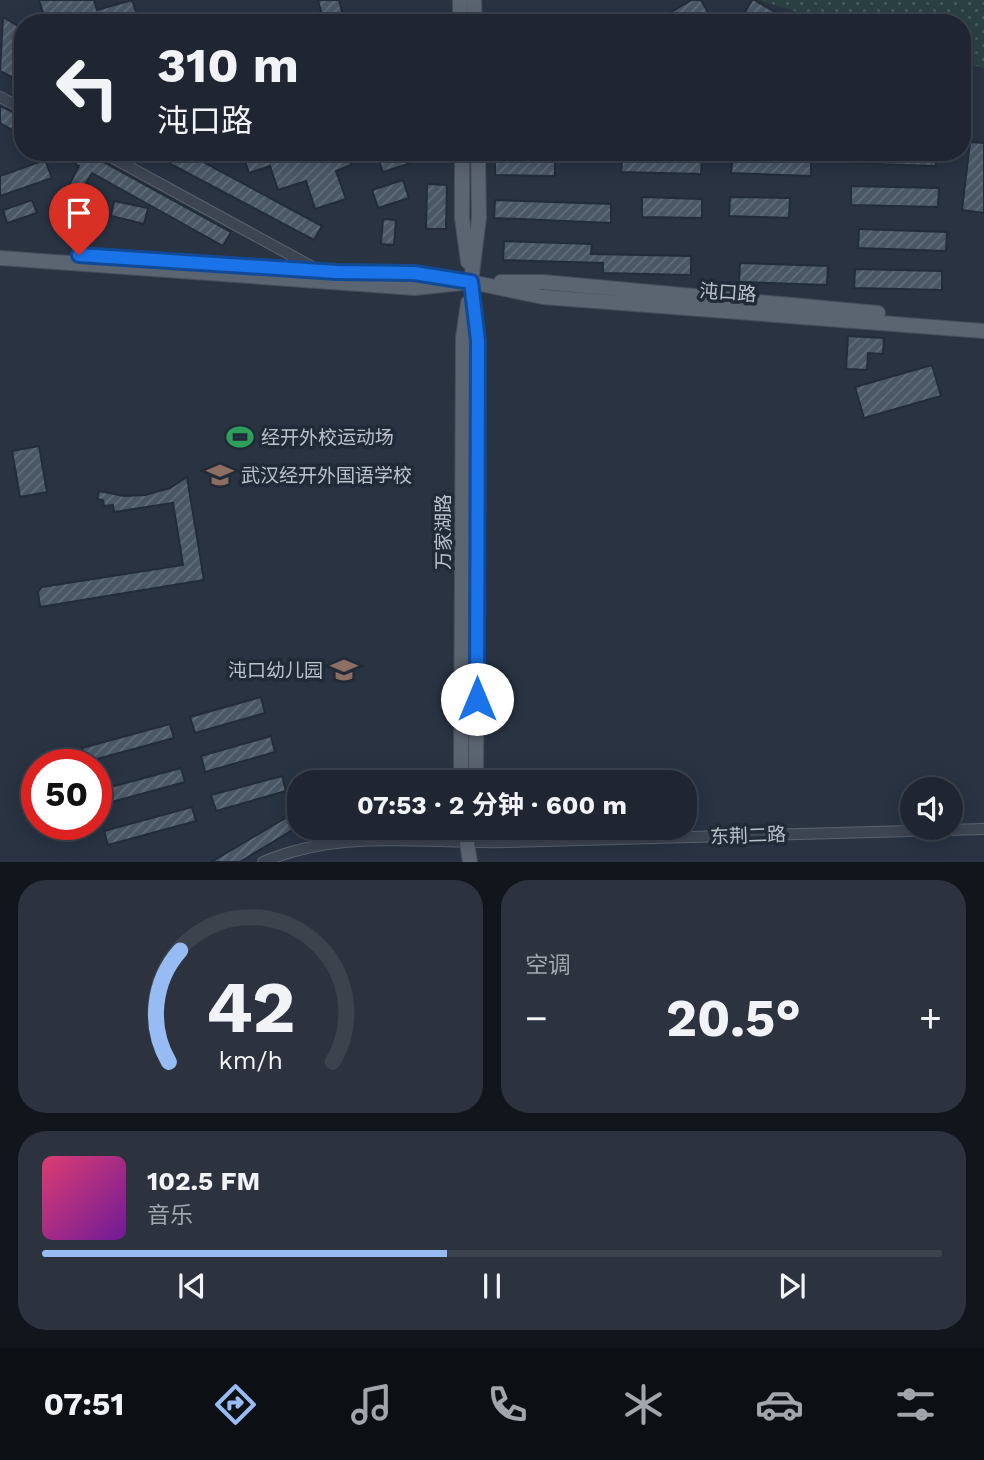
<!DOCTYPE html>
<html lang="zh">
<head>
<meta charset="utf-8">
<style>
	body { margin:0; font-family:"Work Sans","Noto Sans SC",sans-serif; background:#2c323e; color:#f1f3f6; height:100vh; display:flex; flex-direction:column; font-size:26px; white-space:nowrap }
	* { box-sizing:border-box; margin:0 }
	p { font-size:23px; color:#a1a5ac }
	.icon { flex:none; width:38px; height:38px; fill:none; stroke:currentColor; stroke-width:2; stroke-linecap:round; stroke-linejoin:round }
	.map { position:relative; height:862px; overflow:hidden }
	.drawer { display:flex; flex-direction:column; gap:18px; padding:18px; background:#11151c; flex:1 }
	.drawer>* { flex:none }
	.hud { position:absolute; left:14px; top:14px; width:957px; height:147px; border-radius:28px; box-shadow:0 4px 18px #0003,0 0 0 2px #3c434d; background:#1f2632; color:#f1f3f6; overflow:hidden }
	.fabs { position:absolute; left:900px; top:777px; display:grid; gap:14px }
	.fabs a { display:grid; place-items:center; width:63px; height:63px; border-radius:50%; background:#1f2632; box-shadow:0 4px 18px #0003,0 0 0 2px #3c434d; font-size:35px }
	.speed { position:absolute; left:21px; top:749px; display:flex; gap:14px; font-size:35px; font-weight:700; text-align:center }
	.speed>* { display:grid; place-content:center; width:91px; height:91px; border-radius:50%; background:#1f2632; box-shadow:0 4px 18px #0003,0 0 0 2px #3c434d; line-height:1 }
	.speed .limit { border:10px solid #d22; background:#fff; color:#111 }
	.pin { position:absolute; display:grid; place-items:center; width:60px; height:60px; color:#fff; margin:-72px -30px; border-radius:50% 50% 50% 0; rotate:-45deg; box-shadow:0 0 7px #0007 }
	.pin .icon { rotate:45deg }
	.me { position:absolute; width:77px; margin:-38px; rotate:0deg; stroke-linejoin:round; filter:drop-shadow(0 0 5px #0008) }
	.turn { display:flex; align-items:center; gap:24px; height:147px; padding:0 28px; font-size:32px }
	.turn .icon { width:91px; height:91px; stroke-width:2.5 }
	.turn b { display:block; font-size:49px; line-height:60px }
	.big { font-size:52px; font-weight:700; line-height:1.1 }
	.drawer .tile { flex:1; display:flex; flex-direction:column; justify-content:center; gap:10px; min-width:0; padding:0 24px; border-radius:28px; background:#2c323e }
	.drawer .dial { align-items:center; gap:0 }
	.dial svg { height:182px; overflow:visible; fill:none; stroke:#3c434d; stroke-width:7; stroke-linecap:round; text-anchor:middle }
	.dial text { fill:#f1f3f6; stroke:none }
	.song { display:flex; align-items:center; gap:21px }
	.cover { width:84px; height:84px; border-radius:10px; background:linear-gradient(135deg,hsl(340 70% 55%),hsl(280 70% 35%)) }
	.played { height:7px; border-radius:4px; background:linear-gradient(90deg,#97bbf3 45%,#3c434d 45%) }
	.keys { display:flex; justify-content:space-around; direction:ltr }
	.heat { display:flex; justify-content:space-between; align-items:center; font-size:38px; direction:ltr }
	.drawer .tiles { flex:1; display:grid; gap:18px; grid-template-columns:1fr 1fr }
	.tile:last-child { grid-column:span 2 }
	.trip { position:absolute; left:287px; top:770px; width:410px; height:70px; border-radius:28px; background:#1f2632; box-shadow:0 4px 18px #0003,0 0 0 2px #3c434d; font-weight:700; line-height:70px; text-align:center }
	.tabs { display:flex; height:112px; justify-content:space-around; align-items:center; background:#0c0f14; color:#a1a5ac }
	.tabs .icon { width:49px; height:49px }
	.tabs .on { color:#97bbf3 }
	.tabs b { font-size:32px; color:#f1f3f6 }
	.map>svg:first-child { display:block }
	.park { fill:url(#park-dots) }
	.building { fill:url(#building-hatch); stroke:#232c39; stroke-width:2 }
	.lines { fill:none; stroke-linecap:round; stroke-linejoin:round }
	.minor-casing { stroke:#5b636f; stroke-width:12 }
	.major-casing { stroke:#464e5b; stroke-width:16 }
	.minor { stroke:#3d4552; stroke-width:10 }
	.major { stroke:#5b6471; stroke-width:14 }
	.route-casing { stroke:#114b97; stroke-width:18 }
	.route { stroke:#1a73e8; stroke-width:12 }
	.labels { text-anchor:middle; stroke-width:7; stroke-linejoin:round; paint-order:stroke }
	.street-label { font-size:19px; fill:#bac1cb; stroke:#212a37 }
	.poi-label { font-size:19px; fill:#bac1cb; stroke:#212a37; text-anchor:start }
</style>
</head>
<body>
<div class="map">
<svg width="984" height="862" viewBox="0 0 984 862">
	<defs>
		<pattern id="park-dots" width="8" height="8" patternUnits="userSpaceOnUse" patternTransform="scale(1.75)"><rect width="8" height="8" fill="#2b4043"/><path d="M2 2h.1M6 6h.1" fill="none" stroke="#485a5d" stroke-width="1.8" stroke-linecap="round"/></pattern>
		<pattern id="building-hatch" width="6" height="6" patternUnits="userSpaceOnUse" patternTransform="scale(1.75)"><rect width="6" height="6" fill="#4a5765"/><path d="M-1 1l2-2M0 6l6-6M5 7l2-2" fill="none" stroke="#626d7a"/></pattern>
	</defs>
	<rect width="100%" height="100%" fill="#293342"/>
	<!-- park -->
	<polygon class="park" points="758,0 984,0 984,68 963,62 962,23 833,23"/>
	<!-- building -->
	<g class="building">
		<polygon points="39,0 94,0 97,10 132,0 137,15 116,23 46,23"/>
		<polygon points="318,0 339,0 345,23 324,23"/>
		<polygon points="692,0 701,0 710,16 698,23 652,23"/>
		<polygon points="752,0 754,0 795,23 760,23 744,14"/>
		<polygon points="3,17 23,29 23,83 0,71"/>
		<polygon points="0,106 23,117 23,136 0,123"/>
		<polygon points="970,142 984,143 984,213 962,210"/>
		<polygon points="55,152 93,152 98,159 231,232 223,246 92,173 72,206 88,211 84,224 63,220 54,215 79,166"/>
		<polygon points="148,152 185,152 322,226 314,240"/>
		<polygon points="251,152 347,152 351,165 336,171 346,199 315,209 306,181 278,190 270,166 249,173 243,155"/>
		<polygon points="384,152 410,152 414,162 383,172 377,155"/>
		<polygon points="848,152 936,152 936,166 848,163"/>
		<polygon points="623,153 702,153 701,174 621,172"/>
		<polygon points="733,154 811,155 811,176 731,173"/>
		<polygon points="495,155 555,157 555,176 495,175"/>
		<polygon points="45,160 52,178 0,196 0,176"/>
		<polygon points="403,180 409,198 378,208 372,190"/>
		<polygon points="427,184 447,185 446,229 426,229"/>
		<polygon points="851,186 939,188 938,207 851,205"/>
		<polygon points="642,197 702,199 702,218 642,217"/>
		<polygon points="730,197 790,198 789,218 729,216"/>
		<polygon points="32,200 37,213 7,223 3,210"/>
		<polygon points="495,200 611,204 611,223 494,218"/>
		<polygon points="114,201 148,208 144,224 111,216"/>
		<polygon points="383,219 396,220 394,245 381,244"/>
		<polygon points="859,229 947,232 946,251 858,248"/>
		<polygon points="504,241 592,244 591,254 691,256 691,275 603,273 603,263 503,260"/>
		<polygon points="740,263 828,266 827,285 739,282"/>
		<polygon points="855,269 942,271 942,290 854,288"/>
		<polygon points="848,336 884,338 883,354 868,353 867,370 846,369"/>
		<polygon points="932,365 941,396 864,418 855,387"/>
		<polygon points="39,446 47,492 20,497 12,451"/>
		<polygon points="187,477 204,580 40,607 38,592 42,587 183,565 173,503 114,512 113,505 104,506 103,500 97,499 99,491 124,496 145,495 170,488"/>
		<polygon points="261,697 265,713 195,733 190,717"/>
		<polygon points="170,724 174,738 86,762 82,748"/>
		<polygon points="271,736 275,752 205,772 201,756"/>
		<polygon points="181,768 185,782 97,806 96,791"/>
		<polygon points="282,776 286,791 216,811 211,795"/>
		<polygon points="192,807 196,821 108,845 104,831"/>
		<polygon points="294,813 299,826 240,862 211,862"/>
	</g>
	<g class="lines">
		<!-- minor casing -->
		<g class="minor-casing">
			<g id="minor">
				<polyline points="0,97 23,109"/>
				<polyline points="102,152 318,270 314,279"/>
				<path d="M263 862C342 828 422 844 505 842 664 837 824 833 984 829"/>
			</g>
		</g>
		<!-- major casing -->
		<g class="major-casing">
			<g id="major">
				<polyline points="460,0 460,23"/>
				<polyline points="474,0 475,23"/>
				<polyline points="462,152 462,218 468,262"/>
				<polyline points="0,258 415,288 471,282 543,297 984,331"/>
				<polyline points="337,272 414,273 449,279"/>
				<polyline points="501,282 543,282 878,313"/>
				<polyline points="461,782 463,338 468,303"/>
				<polyline points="476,782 478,341 471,282 479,218 478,152"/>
				<polyline points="470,828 467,843 470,862"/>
			</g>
		</g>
		<!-- minor -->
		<use href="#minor" class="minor"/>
		<!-- major -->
		<use href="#major" class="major"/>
	</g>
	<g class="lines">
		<!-- route casing -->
		<g class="route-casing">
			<polyline id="route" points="79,255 337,272 414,273 471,282 478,341 477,699"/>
		</g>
		<!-- route -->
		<use href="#route" class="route"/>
	</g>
	<!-- icons -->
	<defs>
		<g id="stadium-bare" transform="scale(2.1)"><path d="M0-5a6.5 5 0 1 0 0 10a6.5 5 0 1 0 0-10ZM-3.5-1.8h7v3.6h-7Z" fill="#2e9e5b" stroke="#212a37" stroke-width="2.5" paint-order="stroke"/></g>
		<g id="school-bare" transform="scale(2.1)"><path d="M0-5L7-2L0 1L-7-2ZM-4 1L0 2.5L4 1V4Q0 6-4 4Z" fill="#8d6e63" stroke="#212a37" stroke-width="2.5" paint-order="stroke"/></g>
	</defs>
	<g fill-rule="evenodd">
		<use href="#stadium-bare" x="240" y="437"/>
		<use href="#school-bare" x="220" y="475"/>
		<use href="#school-bare" x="344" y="670"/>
	</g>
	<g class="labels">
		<!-- street labels -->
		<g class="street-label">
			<text transform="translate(728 292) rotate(4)" y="7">沌口路</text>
			<text transform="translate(443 532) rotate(-90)" y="7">万家湖路</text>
			<text transform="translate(748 835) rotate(-2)" y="7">东荆二路</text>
		</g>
		<!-- poi labels -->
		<g class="poi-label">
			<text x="261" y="444">经开外校运动场</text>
			<text x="241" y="482">武汉经开外国语学校</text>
			<text x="323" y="677" text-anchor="end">沌口幼儿园</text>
		</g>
	</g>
</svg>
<div class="fabs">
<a><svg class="icon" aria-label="sound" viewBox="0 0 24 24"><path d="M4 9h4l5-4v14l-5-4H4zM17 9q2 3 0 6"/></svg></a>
</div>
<div class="speed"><div class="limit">50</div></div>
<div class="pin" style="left:79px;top:255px;background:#d93025"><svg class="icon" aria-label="arrive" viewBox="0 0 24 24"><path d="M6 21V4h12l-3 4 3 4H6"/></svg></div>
<svg class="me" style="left:477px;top:699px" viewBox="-20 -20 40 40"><circle r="19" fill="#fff"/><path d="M0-13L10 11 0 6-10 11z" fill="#1a73e8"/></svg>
<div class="trip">07:53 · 2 分钟 · 600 m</div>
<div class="hud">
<div class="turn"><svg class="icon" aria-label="left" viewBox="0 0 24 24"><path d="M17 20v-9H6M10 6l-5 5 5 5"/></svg><div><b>310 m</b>沌口路</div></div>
</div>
</div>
<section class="drawer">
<div class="tiles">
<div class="tile dial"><svg viewBox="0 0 100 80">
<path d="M14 69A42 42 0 1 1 86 69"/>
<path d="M14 69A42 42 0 0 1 19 20" stroke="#97bbf3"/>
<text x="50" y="56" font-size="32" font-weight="700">42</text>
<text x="50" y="72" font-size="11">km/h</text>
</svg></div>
<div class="tile"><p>空调</p>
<div class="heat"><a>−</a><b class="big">20.5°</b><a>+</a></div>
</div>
<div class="tile">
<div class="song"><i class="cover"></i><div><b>102.5 FM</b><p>音乐</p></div></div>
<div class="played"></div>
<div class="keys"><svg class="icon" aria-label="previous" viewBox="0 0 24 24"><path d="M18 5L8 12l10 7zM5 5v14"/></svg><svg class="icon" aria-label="pause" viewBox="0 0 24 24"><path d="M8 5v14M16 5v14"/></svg><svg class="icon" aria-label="next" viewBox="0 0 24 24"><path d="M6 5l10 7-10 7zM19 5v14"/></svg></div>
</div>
</div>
</section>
<nav class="tabs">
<b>07:51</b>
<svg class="icon on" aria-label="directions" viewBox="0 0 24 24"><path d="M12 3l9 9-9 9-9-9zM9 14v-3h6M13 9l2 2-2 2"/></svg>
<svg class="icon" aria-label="music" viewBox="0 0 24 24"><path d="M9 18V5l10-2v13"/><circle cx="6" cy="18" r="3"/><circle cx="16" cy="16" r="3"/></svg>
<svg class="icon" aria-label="phone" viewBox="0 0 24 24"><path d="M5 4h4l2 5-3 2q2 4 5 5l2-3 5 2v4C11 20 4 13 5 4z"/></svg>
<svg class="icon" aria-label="climate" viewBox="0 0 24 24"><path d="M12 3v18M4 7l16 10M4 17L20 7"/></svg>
<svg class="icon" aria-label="car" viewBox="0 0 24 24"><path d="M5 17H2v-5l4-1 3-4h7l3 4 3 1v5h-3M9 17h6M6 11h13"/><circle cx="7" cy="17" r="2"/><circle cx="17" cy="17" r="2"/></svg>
<svg class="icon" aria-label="filters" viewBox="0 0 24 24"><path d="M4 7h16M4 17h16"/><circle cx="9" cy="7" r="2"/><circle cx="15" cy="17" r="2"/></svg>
</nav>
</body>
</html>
